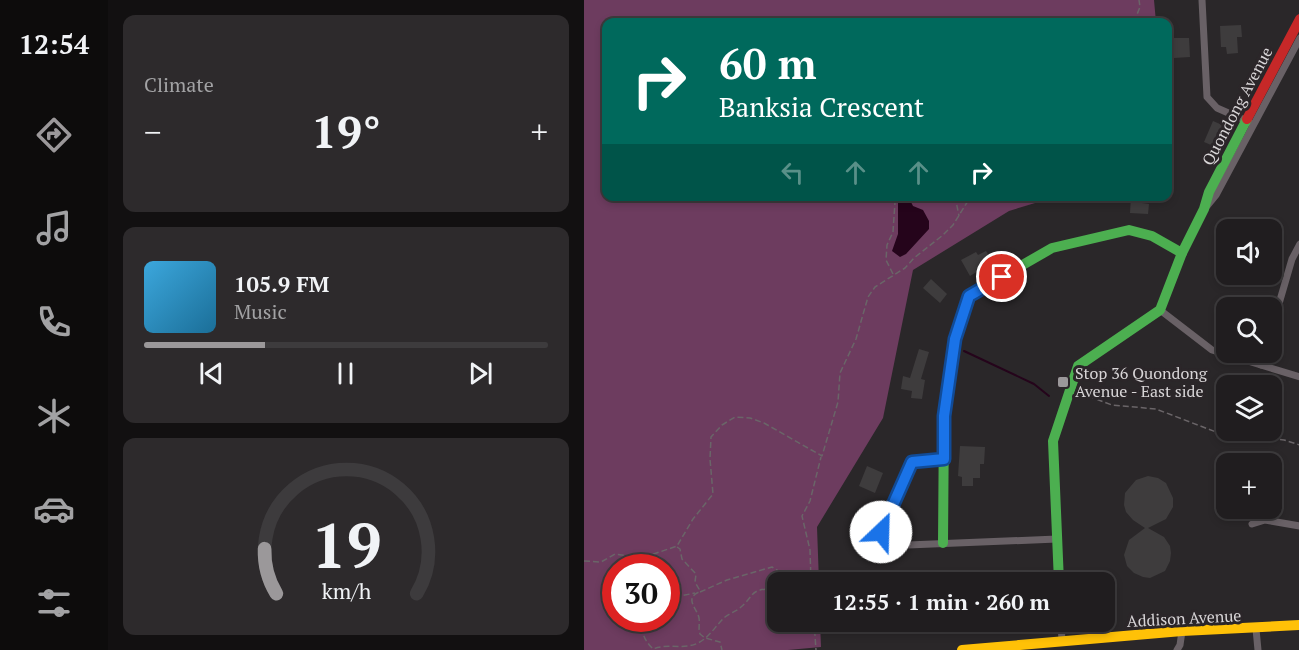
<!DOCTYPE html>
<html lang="en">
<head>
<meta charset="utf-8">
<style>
	body { margin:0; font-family:"PT Serif",serif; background:#2d2a2c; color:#f1f3f6; height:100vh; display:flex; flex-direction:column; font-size:22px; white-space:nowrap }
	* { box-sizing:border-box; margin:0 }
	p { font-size:20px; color:#a2a2a4 }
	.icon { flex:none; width:33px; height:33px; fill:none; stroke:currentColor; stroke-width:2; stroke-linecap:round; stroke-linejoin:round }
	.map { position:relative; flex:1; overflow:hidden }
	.panel { display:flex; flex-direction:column; gap:15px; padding:15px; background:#121011; width:476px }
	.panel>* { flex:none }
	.banner { position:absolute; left:18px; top:18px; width:570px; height:183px; border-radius:12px; box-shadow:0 3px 9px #0003,0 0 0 2px #3d3b3d; background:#00695c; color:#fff; overflow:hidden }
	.tools { position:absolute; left:632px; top:219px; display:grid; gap:12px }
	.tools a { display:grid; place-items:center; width:66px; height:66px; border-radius:12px; background:#201d1f; box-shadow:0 3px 9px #0003,0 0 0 2px #3d3b3d; font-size:30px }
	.speed { position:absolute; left:18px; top:554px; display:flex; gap:12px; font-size:30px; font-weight:700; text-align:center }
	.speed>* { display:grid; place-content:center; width:78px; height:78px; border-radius:50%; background:#201d1f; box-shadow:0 3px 9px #0003,0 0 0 2px #3d3b3d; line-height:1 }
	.speed .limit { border:9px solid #d22; background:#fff; color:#111 }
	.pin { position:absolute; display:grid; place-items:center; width:51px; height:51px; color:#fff; margin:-26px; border:3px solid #fff; border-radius:50%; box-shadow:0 2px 6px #0007 }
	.me { position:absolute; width:66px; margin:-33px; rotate:24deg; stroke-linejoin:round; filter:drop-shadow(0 0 4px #0008) }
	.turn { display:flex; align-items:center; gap:21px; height:126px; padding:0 18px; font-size:27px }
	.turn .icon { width:78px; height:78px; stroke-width:2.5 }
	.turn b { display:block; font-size:42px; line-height:51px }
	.lanes { display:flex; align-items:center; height:57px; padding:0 18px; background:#0003; justify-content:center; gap:30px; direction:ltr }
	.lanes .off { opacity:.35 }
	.big { font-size:45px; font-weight:800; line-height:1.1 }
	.panel .tile { flex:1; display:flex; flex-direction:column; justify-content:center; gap:9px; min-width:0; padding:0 21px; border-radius:12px; background:#2d2a2c }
	.panel .dial { align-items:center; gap:0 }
	.dial svg { height:156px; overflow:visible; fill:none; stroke:#3d3b3d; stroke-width:7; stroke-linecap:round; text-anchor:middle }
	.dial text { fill:#f1f3f6; stroke:none }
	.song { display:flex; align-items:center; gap:18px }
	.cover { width:72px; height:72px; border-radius:9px; background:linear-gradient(135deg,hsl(200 70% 55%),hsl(200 70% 35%)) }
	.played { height:6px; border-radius:3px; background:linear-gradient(90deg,#9b989a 30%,#3d3b3d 30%) }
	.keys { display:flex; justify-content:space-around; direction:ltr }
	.heat { display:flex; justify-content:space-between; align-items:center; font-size:33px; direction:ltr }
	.trip { position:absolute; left:183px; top:572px; width:348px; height:60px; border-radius:12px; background:#201d1f; box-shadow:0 3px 9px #0003,0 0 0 2px #3d3b3d; font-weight:800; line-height:60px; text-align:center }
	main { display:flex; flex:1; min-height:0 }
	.tab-bar { display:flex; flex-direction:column; width:108px; justify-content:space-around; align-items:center; background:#0d0c0c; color:#a2a2a4 }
	.tab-bar .icon { width:42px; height:42px }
	.tab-bar .on { color:#9b989a }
	.tab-bar b { font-size:27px; color:#f1f3f6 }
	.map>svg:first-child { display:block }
	.forest { fill:#6d3c5f; fill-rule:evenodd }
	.water { fill:#25041b }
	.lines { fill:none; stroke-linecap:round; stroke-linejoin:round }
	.stream { stroke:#25041b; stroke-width:2 }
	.building { fill:#3e3c3d }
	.path { stroke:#6a6568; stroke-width:1.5; stroke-dasharray:6 3; stroke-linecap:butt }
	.street { stroke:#696166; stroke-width:7 }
	.fast { stroke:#4caf50; stroke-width:10 }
	.slow { stroke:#ffc107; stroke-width:10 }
	.jam { stroke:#c62828; stroke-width:10 }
	.route-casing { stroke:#114b97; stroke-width:15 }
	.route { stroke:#1a73e8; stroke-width:10 }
	.poi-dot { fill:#9b989a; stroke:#2b2629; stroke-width:2 }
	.labels { text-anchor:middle; stroke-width:6; stroke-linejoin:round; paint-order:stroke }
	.street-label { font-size:16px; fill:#d8d5d7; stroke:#2b2629 }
	.poi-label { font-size:16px; fill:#d8d5d7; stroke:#2b2629; text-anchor:start }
</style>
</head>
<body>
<main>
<nav class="tab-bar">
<b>12:54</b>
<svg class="icon on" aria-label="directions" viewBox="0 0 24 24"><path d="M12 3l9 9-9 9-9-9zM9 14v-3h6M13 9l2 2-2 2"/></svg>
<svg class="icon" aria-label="music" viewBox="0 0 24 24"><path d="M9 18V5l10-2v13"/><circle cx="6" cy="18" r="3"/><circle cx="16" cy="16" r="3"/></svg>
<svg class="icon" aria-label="phone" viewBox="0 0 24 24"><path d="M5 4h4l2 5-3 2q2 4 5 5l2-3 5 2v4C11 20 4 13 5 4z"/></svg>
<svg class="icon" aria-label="climate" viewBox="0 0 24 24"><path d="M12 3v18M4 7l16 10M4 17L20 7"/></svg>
<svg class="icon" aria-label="car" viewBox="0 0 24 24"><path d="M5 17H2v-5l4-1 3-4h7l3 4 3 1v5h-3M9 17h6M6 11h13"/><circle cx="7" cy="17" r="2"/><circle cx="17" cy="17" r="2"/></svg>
<svg class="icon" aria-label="filters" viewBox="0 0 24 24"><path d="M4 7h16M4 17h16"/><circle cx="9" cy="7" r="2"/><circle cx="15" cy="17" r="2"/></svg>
</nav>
<section class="panel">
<div class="tile"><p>Climate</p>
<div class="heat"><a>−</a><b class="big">19°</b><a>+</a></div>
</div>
<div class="tile">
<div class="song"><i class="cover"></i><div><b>105.9 FM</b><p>Music</p></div></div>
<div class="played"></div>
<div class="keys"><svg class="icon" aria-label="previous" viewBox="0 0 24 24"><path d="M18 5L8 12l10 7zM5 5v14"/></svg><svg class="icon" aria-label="pause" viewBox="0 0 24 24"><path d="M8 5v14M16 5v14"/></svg><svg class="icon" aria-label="next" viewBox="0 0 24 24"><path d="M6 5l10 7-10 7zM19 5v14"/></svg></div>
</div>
<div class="tile dial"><svg viewBox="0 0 100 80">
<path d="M14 69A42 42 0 1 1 86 69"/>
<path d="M14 69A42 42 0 0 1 8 46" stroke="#9b989a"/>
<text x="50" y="56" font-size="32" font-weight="700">19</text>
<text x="50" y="72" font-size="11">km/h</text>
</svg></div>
</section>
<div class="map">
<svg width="716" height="650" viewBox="0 0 716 650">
	<rect width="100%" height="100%" fill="#2a2729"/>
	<!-- forest -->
	<path class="forest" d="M0 0H570L572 22H22V196L471 197 425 211 329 270 299 418 233 527 235 582H194V621H236L237 647 204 650H0ZM32 567H82V618H32Z"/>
	<!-- water -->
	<polygon class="water" points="318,198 325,198 329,206 339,210 345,221 345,229 322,254 316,257 308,251 314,234 314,202"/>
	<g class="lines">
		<!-- stream -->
		<polyline class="stream" points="380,351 450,384 465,396"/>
	</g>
	<!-- building -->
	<g class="building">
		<polygon points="657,25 658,37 653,37 654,53 643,54 642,47 637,47 636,26"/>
		<polygon points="589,38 605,38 606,57 590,58"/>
		<polygon points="629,121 643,127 634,148 620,142"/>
		<polygon points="547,196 558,196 558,203 565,204 564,214 546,213"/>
		<polygon points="402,251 409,262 386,276 377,260 392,252 394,255"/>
		<polygon points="347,279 363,294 356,303 339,288"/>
		<polygon points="335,349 345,352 337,379 341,380 338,399 327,398 328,391 317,389 319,376 326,378"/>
		<polygon points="376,446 401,447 400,464 396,464 396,478 389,478 389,486 378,486 378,477 374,476"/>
		<polygon points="283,466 299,473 291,493 275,486"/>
		<polygon points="564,476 574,478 582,483 589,498 589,507 582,519 564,528 580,537 586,546 587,553 586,561 581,571 566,578 559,577 550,573 543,566 540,555 545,540 561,528 549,520 542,512 540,505 541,493 552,480"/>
	</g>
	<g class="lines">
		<!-- path -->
		<g class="path">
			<polyline points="550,22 556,7 555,0"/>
			<polyline points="371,196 375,216"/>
			<polyline points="309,274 302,260 303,245 309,232 311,202 314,196"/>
			<polyline points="496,393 528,405 572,409 632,432 700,440 716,445"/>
			<path d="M93 547 96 549 98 559 112 574 111 582 115 589V592C100 599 113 608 115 618 116 624 114 628 116 634L121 638 136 642 138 650"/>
			<polyline points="0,561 17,562 31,554 58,558 93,546 109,519 129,494 126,459 127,437 138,425 151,417 166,418 180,423 238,456 254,402 256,373 272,339 284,297 291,287 321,268 330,258 359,235 369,225 387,196"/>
			<polyline points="52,567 53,559"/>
			<polyline points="227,582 226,550 218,516 226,501 237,457"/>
			<polyline points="116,592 143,580 188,567 196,572 194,582"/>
			<polyline points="82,599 111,593"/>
			<path d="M59 618C56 631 60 640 69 649 84 643 100 650 114 643 126 637 132 625 141 617 146 613 153 611 157 607 170 596 166 589 187 589L194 583"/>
			<polyline points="230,621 232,650"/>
		</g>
		<!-- street -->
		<g class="street">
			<polyline points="618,0 623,97 633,108 665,122"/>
			<polyline points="623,206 632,195 716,38"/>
			<polyline points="576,310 628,350 716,377"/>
			<polyline points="687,331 708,259 716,244"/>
			<polyline points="677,365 681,352"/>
			<polyline points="360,459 329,462 297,532 298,534 324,545 473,539"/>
			<polyline points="668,524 681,520 716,526"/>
			<polyline points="477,621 478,642"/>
			<polyline points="672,629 674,650"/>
			<polyline points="593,650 596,645 598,631"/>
		</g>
		<!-- fast -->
		<g class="fast">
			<polyline points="359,543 360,415 371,338 385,296 468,248 545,230 568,236 598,253"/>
			<polyline points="475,582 469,441 494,366 576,310 598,253 620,209 625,192 663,119"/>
		</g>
		<!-- slow -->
		<polyline class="slow" points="378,650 598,631 716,625"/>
		<!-- jam -->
		<polyline class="jam" points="663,119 716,19"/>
	</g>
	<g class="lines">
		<!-- route casing -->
		<g class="route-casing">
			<polyline id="route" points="297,532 328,462 360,459 360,416 371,339 385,296 418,277"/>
		</g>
		<!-- route -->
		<use href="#route" class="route"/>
	</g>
	<!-- markers -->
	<rect class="poi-dot" x="473" y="376" width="12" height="12" rx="3"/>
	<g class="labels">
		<!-- street labels -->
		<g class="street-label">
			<text transform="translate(653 106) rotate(-62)" y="6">Quondong Avenue</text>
			<text transform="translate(600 618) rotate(-3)" y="6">Addison Avenue</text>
		</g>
		<!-- poi labels -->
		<g class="poi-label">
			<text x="491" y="379">Stop 36 Quondong<tspan x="491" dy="18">Avenue - East side</tspan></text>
		</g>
	</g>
</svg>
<div class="tools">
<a><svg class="icon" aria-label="sound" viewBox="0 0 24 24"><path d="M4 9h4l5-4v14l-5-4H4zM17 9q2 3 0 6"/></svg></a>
<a><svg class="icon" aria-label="search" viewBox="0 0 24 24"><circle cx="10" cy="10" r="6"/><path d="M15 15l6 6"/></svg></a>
<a><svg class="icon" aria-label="layers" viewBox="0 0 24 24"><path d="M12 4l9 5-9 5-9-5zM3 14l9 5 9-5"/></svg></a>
<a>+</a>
</div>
<div class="speed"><div class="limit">30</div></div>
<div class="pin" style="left:418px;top:277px;background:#d93025"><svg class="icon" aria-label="arrive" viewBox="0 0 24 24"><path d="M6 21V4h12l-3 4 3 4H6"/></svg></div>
<svg class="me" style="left:297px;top:532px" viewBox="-20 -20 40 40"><circle r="19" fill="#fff"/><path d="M0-13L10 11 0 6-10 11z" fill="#1a73e8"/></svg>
<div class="trip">12:55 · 1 min · 260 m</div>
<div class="banner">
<div class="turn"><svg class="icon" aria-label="right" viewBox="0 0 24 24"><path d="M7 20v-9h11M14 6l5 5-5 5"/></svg><div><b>60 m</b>Banksia Crescent</div></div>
<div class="lanes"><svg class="icon off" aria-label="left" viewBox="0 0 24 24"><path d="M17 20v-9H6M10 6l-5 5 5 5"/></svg><svg class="icon off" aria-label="ahead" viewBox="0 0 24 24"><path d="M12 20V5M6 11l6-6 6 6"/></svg><svg class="icon off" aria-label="ahead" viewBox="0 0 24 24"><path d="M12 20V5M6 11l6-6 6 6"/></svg><svg class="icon" aria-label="right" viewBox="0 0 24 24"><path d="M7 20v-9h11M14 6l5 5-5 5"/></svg></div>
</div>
</div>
</main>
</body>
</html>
